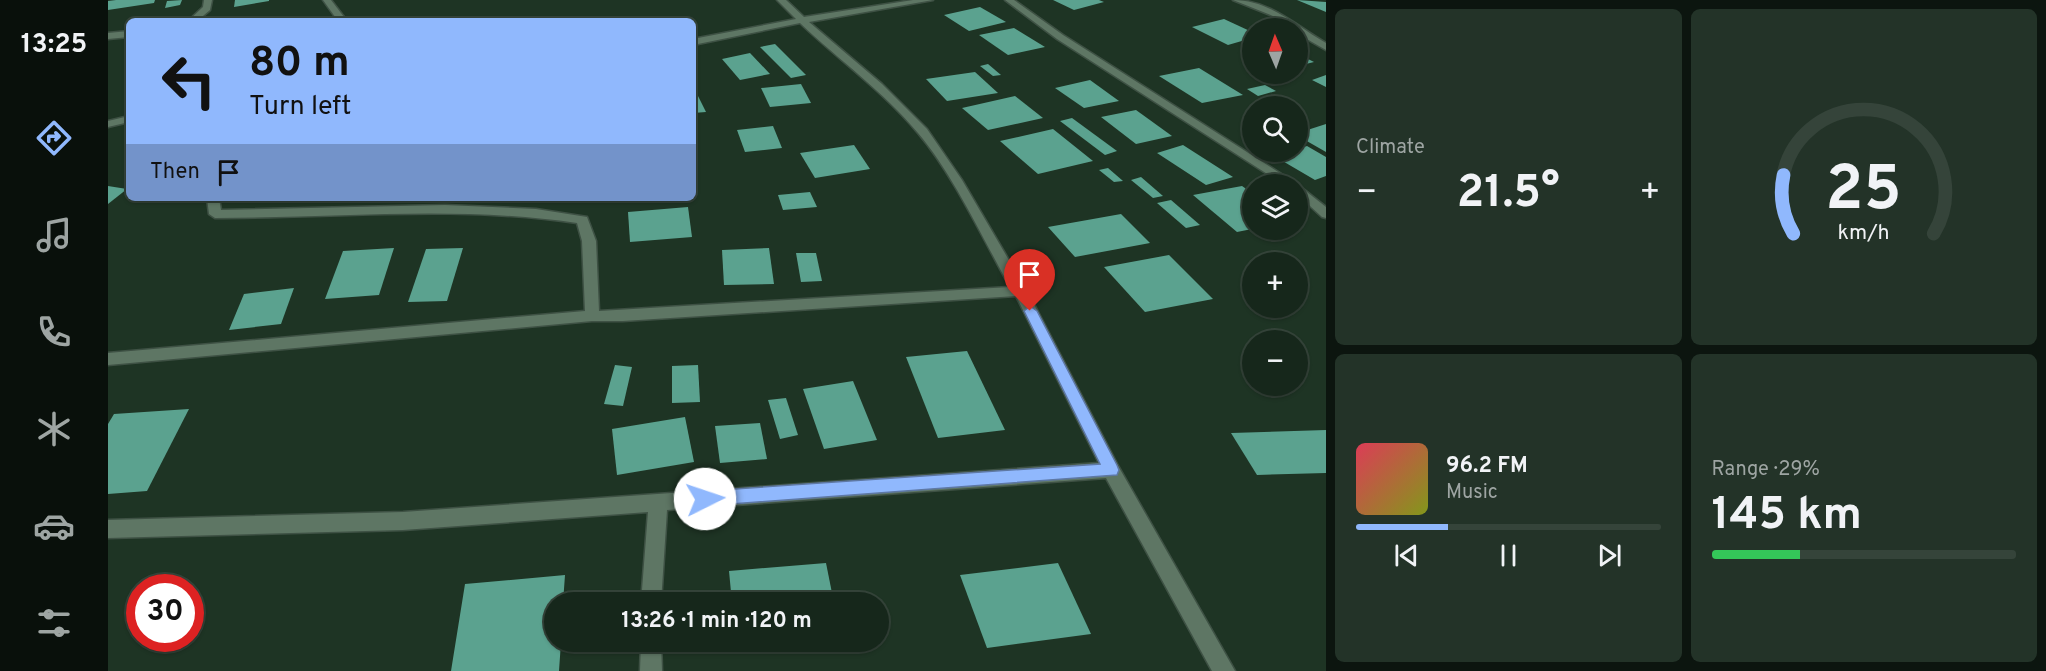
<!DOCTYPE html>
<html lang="en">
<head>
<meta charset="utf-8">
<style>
	body { margin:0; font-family:Overpass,sans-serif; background:#233328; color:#f1f3f6; height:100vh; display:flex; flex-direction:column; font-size:22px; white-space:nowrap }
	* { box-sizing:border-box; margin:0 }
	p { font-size:20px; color:#9ea5a3 }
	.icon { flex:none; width:33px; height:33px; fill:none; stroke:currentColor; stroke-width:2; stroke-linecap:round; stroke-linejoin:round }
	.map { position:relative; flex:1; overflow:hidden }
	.drawer { display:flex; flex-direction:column; gap:9px; padding:9px; background:#0c150f; width:720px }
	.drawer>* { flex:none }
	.banner { position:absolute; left:18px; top:18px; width:570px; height:183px; border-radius:9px; box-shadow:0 2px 4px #0004,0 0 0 2px #35443a; background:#90b8fd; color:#111; overflow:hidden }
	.needle { width:39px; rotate:358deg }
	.fabs { position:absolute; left:1134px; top:18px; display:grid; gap:12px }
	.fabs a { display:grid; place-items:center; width:66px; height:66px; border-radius:50%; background:#16271b; box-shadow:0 2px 4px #0004,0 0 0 2px #35443a; font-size:30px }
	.speed { position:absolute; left:18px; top:574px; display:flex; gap:12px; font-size:30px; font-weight:700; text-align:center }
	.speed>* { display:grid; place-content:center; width:78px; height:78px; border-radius:50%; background:#16271b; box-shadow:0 2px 4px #0004,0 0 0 2px #35443a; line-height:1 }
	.speed .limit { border:9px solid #d22; background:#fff; color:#111 }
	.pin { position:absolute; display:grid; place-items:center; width:51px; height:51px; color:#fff; margin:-62px -26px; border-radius:50% 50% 50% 0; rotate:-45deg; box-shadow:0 0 6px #0007 }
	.pin .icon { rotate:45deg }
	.me { position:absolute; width:66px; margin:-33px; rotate:86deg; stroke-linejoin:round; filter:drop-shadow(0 0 4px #0008) }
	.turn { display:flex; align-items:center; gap:21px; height:126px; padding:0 24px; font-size:27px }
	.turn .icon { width:78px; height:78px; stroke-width:2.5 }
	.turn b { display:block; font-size:42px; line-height:51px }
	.then { display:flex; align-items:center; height:57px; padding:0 24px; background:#0003; gap:12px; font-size:22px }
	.big { font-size:45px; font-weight:700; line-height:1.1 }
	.drawer .tile { flex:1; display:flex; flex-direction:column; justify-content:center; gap:9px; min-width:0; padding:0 21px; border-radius:9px; background:#233328 }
	.drawer .dial { align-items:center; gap:0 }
	.dial svg { height:156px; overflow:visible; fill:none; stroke:#35443a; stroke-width:7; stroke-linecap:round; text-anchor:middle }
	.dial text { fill:#f1f3f6; stroke:none }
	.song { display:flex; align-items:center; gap:18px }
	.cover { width:72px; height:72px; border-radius:9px; background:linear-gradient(135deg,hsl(350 70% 55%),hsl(70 70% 35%)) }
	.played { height:6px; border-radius:3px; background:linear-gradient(90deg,#90b8fd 30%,#35443a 30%) }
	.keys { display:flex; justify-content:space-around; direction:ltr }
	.heat { display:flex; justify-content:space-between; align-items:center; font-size:33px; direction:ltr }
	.charge { height:9px; border-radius:4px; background:linear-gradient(90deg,#34c759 29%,#35443a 0) }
	.drawer .tiles { flex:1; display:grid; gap:9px; grid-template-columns:repeat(2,1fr) }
	.trip { position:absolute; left:436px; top:592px; width:345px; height:60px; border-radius:30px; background:#16271b; box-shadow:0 2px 4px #0004,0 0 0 2px #35443a; font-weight:700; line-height:60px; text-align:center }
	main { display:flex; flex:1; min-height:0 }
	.menu { display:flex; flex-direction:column; width:108px; justify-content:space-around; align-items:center; background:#09100b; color:#9ea5a3 }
	.menu .icon { width:42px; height:42px }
	.menu .active { color:#90b8fd }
	.menu b { font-size:27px; color:#f1f3f6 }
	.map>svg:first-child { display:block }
	.building { fill:#5ba28f }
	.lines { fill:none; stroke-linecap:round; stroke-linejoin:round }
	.minor-casing { stroke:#3e5144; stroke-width:3 }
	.minor { fill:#5e7664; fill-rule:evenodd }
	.route { fill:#90b8fd; stroke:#5e78a4; stroke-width:1.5 }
</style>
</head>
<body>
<main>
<nav class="menu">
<b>13:25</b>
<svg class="icon active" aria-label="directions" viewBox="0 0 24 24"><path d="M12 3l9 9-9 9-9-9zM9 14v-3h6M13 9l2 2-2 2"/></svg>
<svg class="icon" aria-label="music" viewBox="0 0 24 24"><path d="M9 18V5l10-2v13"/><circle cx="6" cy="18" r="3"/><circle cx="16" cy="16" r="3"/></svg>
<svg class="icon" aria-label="phone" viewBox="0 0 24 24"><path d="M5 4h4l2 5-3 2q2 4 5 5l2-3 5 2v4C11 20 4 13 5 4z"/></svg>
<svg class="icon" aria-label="climate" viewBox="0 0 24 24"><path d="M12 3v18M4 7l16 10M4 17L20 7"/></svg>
<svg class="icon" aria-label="car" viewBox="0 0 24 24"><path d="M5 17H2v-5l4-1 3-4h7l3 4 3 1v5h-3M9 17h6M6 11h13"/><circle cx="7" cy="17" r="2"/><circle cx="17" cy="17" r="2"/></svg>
<svg class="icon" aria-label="filters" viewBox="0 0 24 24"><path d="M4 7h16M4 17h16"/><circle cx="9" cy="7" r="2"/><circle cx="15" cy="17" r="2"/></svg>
</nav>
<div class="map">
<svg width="1218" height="671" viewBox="0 0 1218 671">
	<rect width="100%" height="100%" fill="#1e3424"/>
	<!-- building -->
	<g class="building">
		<polygon points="8,0 47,0 46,3 0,10 0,1"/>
		<polygon points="74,0 72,5 57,8 59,1"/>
		<polygon points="127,0 161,0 161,1 126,7"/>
		<polygon points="945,0 991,0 996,2 966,10"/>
		<polygon points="1189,0 1218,2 1218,12"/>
		<polygon points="872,7 898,22 861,31 836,15"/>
		<polygon points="1116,19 1144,32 1144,38 1120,45 1084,27"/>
		<polygon points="906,28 937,47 900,55 871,35"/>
		<polygon points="667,44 698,75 683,78 652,47"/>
		<polygon points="642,53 662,74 632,80 614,59"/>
		<polygon points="1190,54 1206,62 1190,66"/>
		<polygon points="880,64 893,75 885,76 872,66"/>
		<polygon points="1091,68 1135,95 1094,103 1051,76"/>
		<polygon points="867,72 890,93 839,101 818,79"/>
		<polygon points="1218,75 1218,87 1204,80"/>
		<polygon points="982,80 1011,101 976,108 947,88"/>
		<polygon points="693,84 703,103 662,107 653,88"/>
		<polygon points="1157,85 1168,91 1150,96 1139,89"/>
		<polygon points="585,92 588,92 598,112 585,113"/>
		<polygon points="907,96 935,118 880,130 854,108"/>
		<polygon points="1028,110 1064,136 1028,144 993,117"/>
		<polygon points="964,118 1009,151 997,155 952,121"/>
		<polygon points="1218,124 1218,152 1190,136 1190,133"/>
		<polygon points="665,126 674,148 637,152 629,130"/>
		<polygon points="945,129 985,161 930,174 892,141"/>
		<polygon points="746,145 762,169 707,178 692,153"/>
		<polygon points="1075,145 1125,177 1098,185 1049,153"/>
		<polygon points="1199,146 1218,157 1218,176 1207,180 1166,156 1190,152 1190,149"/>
		<polygon points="1000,168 1015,181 1006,182 991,170"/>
		<polygon points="1033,177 1055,196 1045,198 1023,180"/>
		<polygon points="0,186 19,189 0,204"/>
		<polygon points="1134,186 1144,193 1144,229 1129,232 1085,195"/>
		<polygon points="702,192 709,207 675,210 670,195"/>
		<polygon points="1063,200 1092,225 1078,228 1049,203"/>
		<polygon points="580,207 584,237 522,242 520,212"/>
		<polygon points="1013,214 1042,243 967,257 940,227"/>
		<polygon points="286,248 271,295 217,299 235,251"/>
		<polygon points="355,248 339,301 300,302 318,249"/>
		<polygon points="661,248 666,284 616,285 614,250"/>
		<polygon points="688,253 708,253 714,281 693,282"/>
		<polygon points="1061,255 1105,299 1037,312 996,267"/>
		<polygon points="186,288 173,324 121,330 136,294"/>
		<polygon points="859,351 897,430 830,438 798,357"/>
		<polygon points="507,365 524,367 515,406 496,404"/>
		<polygon points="590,365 592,402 564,403 564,366"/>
		<polygon points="745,381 769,440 716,449 695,389"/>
		<polygon points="678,398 690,435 672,439 660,400"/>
		<polygon points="81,409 39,491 0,494 0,424 6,414"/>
		<polygon points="577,417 586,462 509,475 504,429"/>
		<polygon points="652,423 659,459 612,463 607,426"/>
		<polygon points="1218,430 1218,473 1149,475 1123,433"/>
		<polygon points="718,563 726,603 624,603 621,571"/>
		<polygon points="950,563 983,634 879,648 852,575"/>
		<polygon points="457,575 455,603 447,603 447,642 453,642 451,671 343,671 357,584"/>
		<polygon points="629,642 734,642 734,644 630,654"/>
	</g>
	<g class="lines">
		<!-- minor casing -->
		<g class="minor-casing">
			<g id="minor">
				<polygon points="96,0 104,0 102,10 89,21 80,21 95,7"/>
				<polygon points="215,0 223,0 239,21 230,21"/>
				<path d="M669 0H678L696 17 805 0H825L701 22 774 84 819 129 854 180 919 291 1009 464 1127 671H1104L998 478 559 510 553 603H533L540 512 295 530 0 538V520L295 512 991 463 908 296 515 321H484L0 365V353L477 311 474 241 469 223C348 205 228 218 107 218L101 214 99 198H111L113 210 337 205 428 209 479 217 488 241 491 311 902 287C875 239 845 174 810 133 776 92 731 60 692 23L585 45V39L688 19Z"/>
				<polygon points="897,0 906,0 955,35 1189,184 1175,184 949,39"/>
				<path d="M1125 0C1162 0 1188 26 1218 43V50L1190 34V28H1182L1165 16Z"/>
				<polygon points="21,31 21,37 0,39 0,33"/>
				<polygon points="21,116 21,122 0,127 0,121"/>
				<polygon points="1190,185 1218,207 1218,218 1214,217 1190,195"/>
				<polygon points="533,642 553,642 554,671 532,671"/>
			</g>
		</g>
		<!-- minor -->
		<use href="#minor" class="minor"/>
	</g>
	<!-- route -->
	<polygon class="route" points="922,306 929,311 1009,465 1011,470 1009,475 597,506 592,504 589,499 592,493 597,491 992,464 916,311"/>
</svg>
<div class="fabs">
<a><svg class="needle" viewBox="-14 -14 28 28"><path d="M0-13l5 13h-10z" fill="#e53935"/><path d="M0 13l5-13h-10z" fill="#9ea5a3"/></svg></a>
<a><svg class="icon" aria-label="search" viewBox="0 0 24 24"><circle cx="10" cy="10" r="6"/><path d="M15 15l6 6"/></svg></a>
<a><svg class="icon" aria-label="layers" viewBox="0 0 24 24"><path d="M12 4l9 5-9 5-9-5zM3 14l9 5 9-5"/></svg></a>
<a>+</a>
<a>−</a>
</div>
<div class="speed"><div class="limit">30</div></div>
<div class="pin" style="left:922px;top:311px;background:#d93025"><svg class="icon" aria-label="arrive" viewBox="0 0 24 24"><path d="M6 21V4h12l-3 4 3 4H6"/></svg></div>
<svg class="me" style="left:597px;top:499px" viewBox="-20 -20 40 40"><circle r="19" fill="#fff"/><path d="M0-13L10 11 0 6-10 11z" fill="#90b8fd"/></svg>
<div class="trip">13:26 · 1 min · 120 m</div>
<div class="banner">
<div class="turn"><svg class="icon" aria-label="left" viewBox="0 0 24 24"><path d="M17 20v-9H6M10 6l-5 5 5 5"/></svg><div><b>80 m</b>Turn left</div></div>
<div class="then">Then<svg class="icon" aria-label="arrive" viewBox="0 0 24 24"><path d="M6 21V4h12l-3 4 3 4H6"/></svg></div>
</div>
</div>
<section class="drawer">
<div class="tiles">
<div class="tile"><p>Climate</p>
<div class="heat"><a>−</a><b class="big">21.5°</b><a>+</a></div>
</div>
<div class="tile dial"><svg viewBox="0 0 100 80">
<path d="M14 69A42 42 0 1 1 86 69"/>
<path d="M14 69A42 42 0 0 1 9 39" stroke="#90b8fd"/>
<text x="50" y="56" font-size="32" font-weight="700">25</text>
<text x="50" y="72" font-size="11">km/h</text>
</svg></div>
<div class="tile">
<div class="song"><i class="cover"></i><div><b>96.2 FM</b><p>Music</p></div></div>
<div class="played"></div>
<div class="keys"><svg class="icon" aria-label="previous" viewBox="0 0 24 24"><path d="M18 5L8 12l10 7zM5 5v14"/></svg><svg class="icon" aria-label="pause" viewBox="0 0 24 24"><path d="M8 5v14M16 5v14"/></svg><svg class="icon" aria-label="next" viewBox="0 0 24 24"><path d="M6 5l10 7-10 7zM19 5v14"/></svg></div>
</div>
<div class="tile"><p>Range · 29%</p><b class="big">145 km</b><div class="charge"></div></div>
</div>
</section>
</main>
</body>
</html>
